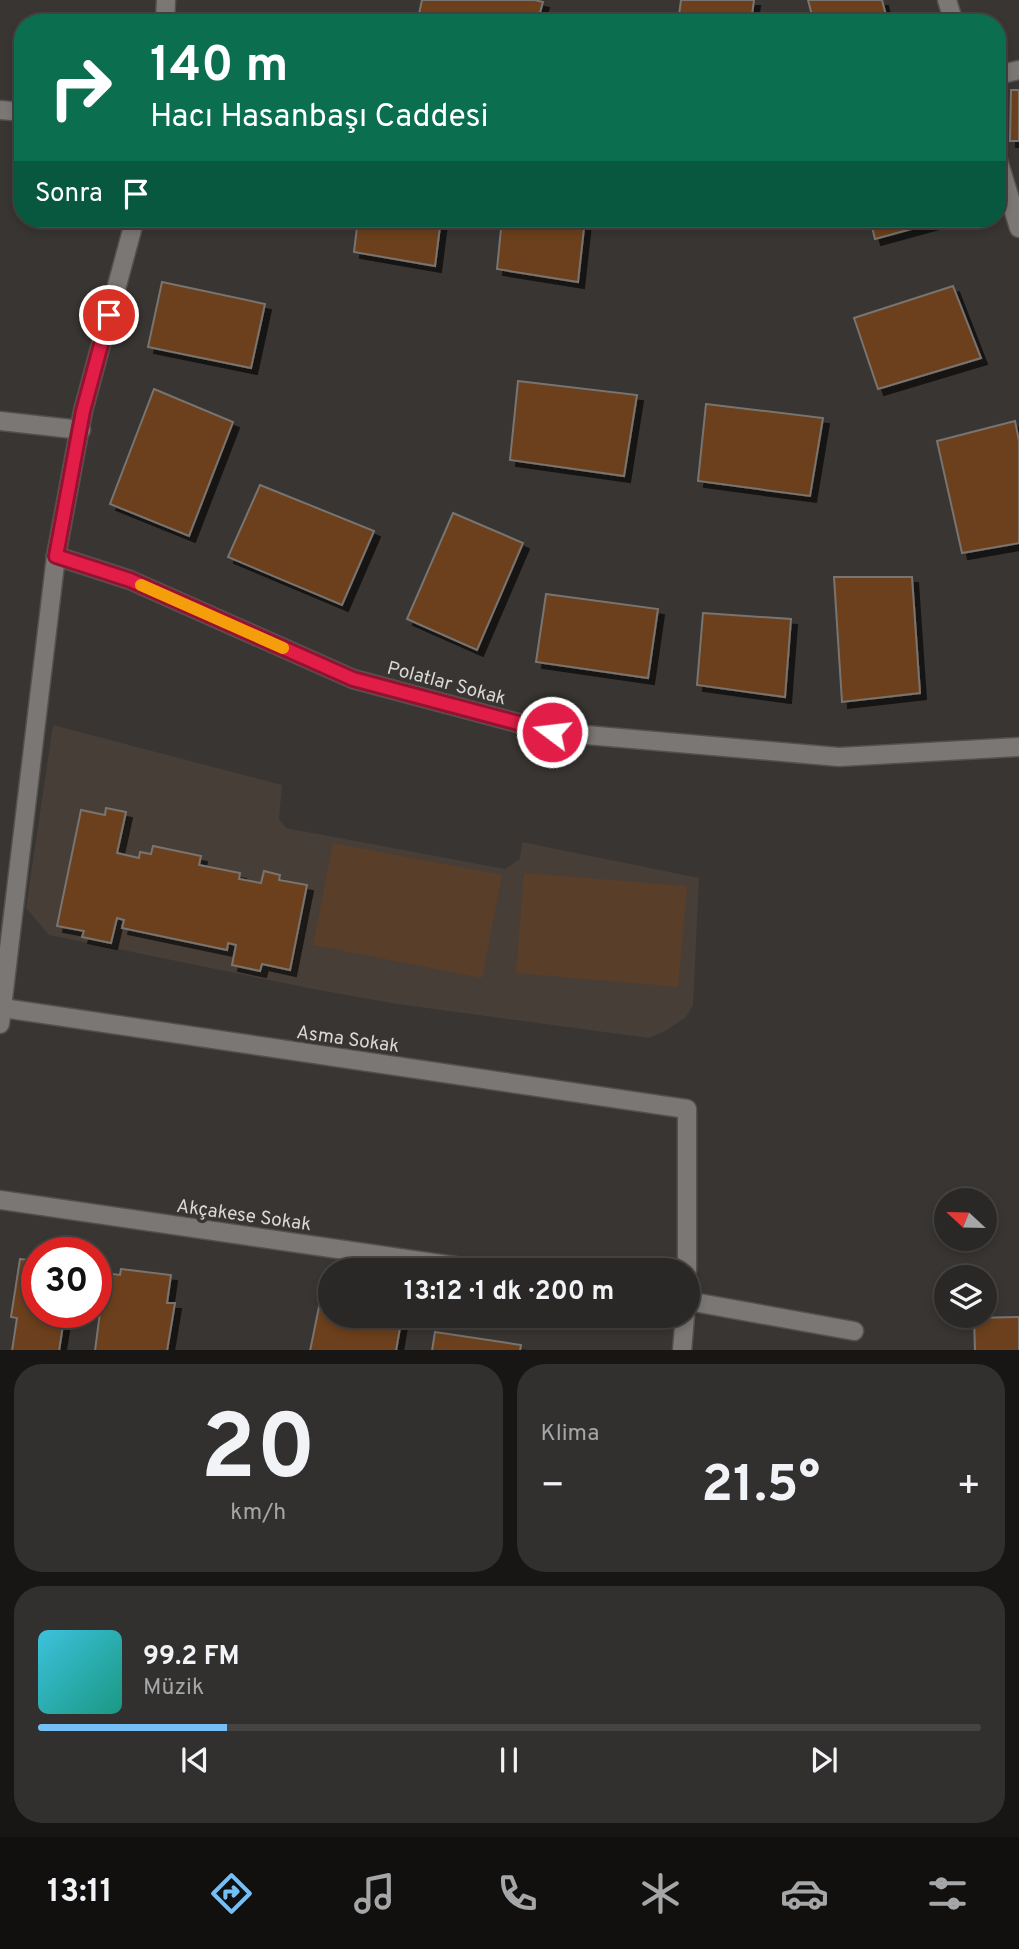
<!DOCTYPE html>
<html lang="tr">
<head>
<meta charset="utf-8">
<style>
	body { margin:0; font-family:Overpass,sans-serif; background:#32302e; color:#f1f3f6; height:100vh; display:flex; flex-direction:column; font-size:26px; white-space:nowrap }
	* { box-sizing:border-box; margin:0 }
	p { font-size:23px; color:#a5a6a7 }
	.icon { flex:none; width:38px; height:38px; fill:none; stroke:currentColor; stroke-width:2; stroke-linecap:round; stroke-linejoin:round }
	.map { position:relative; height:1350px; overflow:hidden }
	.side { display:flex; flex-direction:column; gap:14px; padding:14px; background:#171615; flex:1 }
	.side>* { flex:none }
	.top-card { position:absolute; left:14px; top:14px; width:992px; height:214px; border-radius:28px; box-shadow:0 4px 10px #0003,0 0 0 2px #464443; background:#0b6e4f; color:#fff; overflow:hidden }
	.needle { width:46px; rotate:292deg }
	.controls { position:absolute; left:934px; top:1188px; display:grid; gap:14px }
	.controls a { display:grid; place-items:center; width:63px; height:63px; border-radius:50%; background:#2a2826; box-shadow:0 4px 10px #0003,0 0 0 2px #464443; font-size:35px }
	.speed { position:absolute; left:21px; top:1237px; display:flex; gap:14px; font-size:35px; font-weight:700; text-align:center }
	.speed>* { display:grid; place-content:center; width:91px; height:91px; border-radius:50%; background:#2a2826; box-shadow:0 4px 10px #0003,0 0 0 2px #464443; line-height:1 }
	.speed .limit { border:10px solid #d22; background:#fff; color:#111 }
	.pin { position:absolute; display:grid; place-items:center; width:60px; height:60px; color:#fff; margin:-30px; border:4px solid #fff; border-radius:50%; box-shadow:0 2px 7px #0007 }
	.me { position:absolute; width:77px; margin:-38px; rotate:285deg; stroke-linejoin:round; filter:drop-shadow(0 0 5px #0008) }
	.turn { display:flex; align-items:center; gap:24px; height:147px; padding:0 21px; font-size:32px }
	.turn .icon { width:91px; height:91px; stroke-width:2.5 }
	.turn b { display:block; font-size:49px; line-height:60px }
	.then { display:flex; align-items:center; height:66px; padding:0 21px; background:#0003; gap:14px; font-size:26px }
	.big { font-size:52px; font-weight:700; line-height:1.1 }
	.side .tile { flex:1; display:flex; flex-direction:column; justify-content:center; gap:10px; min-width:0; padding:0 24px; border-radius:28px; background:#32302e }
	.side .dial { align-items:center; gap:0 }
	.dial b { font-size:91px; line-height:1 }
	.song { display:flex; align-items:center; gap:21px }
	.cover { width:84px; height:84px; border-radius:10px; background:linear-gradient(135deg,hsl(190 70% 55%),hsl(170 70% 35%)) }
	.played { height:7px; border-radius:4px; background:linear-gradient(90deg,#74c0f6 20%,#464443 20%) }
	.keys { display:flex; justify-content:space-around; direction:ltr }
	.heat { display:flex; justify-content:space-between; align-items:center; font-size:38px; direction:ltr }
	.side .tiles { flex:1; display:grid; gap:14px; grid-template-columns:1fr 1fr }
	.tile:last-child { grid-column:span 2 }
	.trip { position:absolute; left:318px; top:1258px; width:382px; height:70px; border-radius:35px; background:#2a2826; box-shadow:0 4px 10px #0003,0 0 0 2px #464443; font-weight:700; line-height:70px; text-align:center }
	.tabs { display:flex; height:112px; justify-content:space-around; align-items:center; background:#11100f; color:#a5a6a7 }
	.tabs .icon { width:49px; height:49px }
	.tabs .selected { color:#74c0f6 }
	.tabs b { font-size:32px; color:#f1f3f6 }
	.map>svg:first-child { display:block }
	.built { fill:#473e38 }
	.green { fill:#593e2a }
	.building { fill:#6c3f1a; stroke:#787471; stroke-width:2; filter:url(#shadow) }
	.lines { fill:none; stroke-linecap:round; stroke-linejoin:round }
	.minor-casing { stroke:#53514f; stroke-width:21 }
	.minor { stroke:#7b7774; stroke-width:18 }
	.route-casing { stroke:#92132f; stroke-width:18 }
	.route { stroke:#e11d48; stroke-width:12 }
	.slow { stroke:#f59e0b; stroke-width:12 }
	.labels { text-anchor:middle; stroke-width:7; stroke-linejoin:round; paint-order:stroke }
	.street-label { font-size:19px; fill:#dad8d6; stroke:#383532 }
</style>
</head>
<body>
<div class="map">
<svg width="1019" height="1351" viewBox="0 0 1019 1351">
	<defs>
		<filter id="shadow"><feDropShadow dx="6" dy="6" stdDeviation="0" flood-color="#0009"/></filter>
	</defs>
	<rect width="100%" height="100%" fill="#383532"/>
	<!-- built -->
	<polygon class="built" points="53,725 282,785 279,819 286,828 505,869 520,859 522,842 699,878 693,1005 686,1017 667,1030 649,1038 397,1004 313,989 49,935 26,908"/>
	<!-- green -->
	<g class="green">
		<polygon points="333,843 502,875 482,978 313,945"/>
		<polygon points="524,873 687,886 678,987 516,973"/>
	</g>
	<!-- building -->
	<g class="building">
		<polygon points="422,0 535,0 543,2 537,23 417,23"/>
		<polygon points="681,0 754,0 751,23 678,23"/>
		<polygon points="808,0 882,0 888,23 814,23"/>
		<polygon points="1011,90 1019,90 1019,141 1010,141"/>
		<polygon points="358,219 441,219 435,266 354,252"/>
		<polygon points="502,219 585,219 578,282 497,269"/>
		<polygon points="870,219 948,219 875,239"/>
		<polygon points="162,282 265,304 251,368 148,347"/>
		<polygon points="953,286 981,358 878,389 854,318"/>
		<polygon points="518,381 637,395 624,476 510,460"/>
		<polygon points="154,389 233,422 189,536 110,504"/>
		<polygon points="706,404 823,418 810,496 698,481"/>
		<polygon points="1015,421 1019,441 1019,543 962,553 937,441"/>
		<polygon points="260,485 374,531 342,605 228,557"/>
		<polygon points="453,513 523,543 477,650 407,619"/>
		<polygon points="834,577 912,577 920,693 842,702"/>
		<polygon points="546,594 658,609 648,678 536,662"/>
		<polygon points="703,613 791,619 785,697 697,685"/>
		<polygon points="106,808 126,812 117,853 139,858 140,852 151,854 153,846 201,856 199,865 240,873 239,879 261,883 264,871 280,875 279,880 307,885 290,970 262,964 260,971 232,965 236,945 228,943 227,950 122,928 124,920 117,918 111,943 82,937 84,931 57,926 81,810 105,815"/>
		<polygon points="20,1259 37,1261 37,1312 65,1312 59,1351 12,1351 17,1318 11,1317"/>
		<polygon points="121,1269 171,1275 167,1303 175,1303 167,1351 95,1351 105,1273 120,1275"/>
		<polygon points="322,1292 331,1293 331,1316 402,1316 396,1351 310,1351"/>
		<polygon points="1019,1317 1019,1351 975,1351 974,1318"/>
		<polygon points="435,1332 521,1345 520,1351 432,1351"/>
	</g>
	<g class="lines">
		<!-- minor casing -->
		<g class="minor-casing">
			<g id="minor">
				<polyline points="947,0 954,23"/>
				<polyline points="165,23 166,0"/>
				<polyline points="998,75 1019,70"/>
				<polyline points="0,110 23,112"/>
				<polyline points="998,160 1019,228"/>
				<polyline points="0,421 81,430"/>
				<polyline points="56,556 130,580 353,679 552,732 839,757 1019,747"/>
				<polyline points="0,1006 3,1008 687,1109 687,1270"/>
				<polyline points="0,1024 56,556 83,411 135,219"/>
				<polyline points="0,1200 482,1270"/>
				<polyline points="688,1301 854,1331"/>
				<polyline points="682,1351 685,1316"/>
			</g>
		</g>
		<!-- minor -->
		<use href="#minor" class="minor"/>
	</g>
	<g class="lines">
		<!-- route casing -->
		<g class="route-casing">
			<polyline id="route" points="109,315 83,411 56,556 130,580 353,679 552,732"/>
		</g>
		<!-- route -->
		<use href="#route" class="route"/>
		<!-- slow -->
		<polyline class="slow" points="141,585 283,648"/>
	</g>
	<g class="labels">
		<!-- street labels -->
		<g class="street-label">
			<text transform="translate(447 682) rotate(15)" y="7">Polatlar Sokak</text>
			<text transform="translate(348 1038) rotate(8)" y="7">Asma Sokak</text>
			<text transform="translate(244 1214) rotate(8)" y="7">Akçakese Sokak</text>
		</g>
	</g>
</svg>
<div class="controls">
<a><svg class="needle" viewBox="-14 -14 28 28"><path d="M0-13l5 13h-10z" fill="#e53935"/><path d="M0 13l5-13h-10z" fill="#a5a6a7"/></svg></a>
<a><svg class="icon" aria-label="layers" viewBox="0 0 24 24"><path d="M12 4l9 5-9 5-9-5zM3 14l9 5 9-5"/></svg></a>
</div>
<div class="speed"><div class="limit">30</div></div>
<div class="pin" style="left:109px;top:315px;background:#d93025"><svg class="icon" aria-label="arrive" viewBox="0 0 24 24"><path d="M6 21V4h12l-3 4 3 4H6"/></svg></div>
<svg class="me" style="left:552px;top:732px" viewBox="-20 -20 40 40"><circle r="17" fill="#e11d48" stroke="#fff" stroke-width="3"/><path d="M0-11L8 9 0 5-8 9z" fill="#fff"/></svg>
<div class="trip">13:12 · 1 dk · 200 m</div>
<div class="top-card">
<div class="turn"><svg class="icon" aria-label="right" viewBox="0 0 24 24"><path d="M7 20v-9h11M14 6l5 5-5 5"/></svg><div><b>140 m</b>Hacı Hasanbaşı Caddesi</div></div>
<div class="then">Sonra<svg class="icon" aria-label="arrive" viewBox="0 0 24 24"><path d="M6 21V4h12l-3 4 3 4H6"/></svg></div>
</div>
</div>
<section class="side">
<div class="tiles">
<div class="tile dial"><b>20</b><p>km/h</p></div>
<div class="tile"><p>Klima</p>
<div class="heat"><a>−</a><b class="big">21.5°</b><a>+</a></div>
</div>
<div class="tile">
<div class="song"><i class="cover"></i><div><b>99.2 FM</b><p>Müzik</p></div></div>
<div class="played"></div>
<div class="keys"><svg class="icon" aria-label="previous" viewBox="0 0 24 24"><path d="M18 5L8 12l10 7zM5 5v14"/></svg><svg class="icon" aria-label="pause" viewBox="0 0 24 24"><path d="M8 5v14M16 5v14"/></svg><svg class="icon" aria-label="next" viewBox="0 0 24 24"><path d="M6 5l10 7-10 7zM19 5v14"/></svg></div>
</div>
</div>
</section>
<nav class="tabs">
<b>13:11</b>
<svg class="icon selected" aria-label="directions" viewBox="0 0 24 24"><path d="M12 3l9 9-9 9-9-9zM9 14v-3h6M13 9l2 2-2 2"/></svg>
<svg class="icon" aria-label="music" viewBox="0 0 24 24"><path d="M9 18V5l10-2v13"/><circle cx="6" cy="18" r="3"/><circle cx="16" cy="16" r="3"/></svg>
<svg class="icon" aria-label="phone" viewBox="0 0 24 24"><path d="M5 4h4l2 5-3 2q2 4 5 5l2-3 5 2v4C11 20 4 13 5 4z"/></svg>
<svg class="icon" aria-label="climate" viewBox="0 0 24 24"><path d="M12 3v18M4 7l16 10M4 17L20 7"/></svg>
<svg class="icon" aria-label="car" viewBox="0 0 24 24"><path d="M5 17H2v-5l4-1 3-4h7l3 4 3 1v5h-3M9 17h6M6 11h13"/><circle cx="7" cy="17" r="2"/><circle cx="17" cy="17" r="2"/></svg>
<svg class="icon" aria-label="filters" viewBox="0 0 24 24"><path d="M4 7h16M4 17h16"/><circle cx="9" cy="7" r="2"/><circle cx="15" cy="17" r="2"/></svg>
</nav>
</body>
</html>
